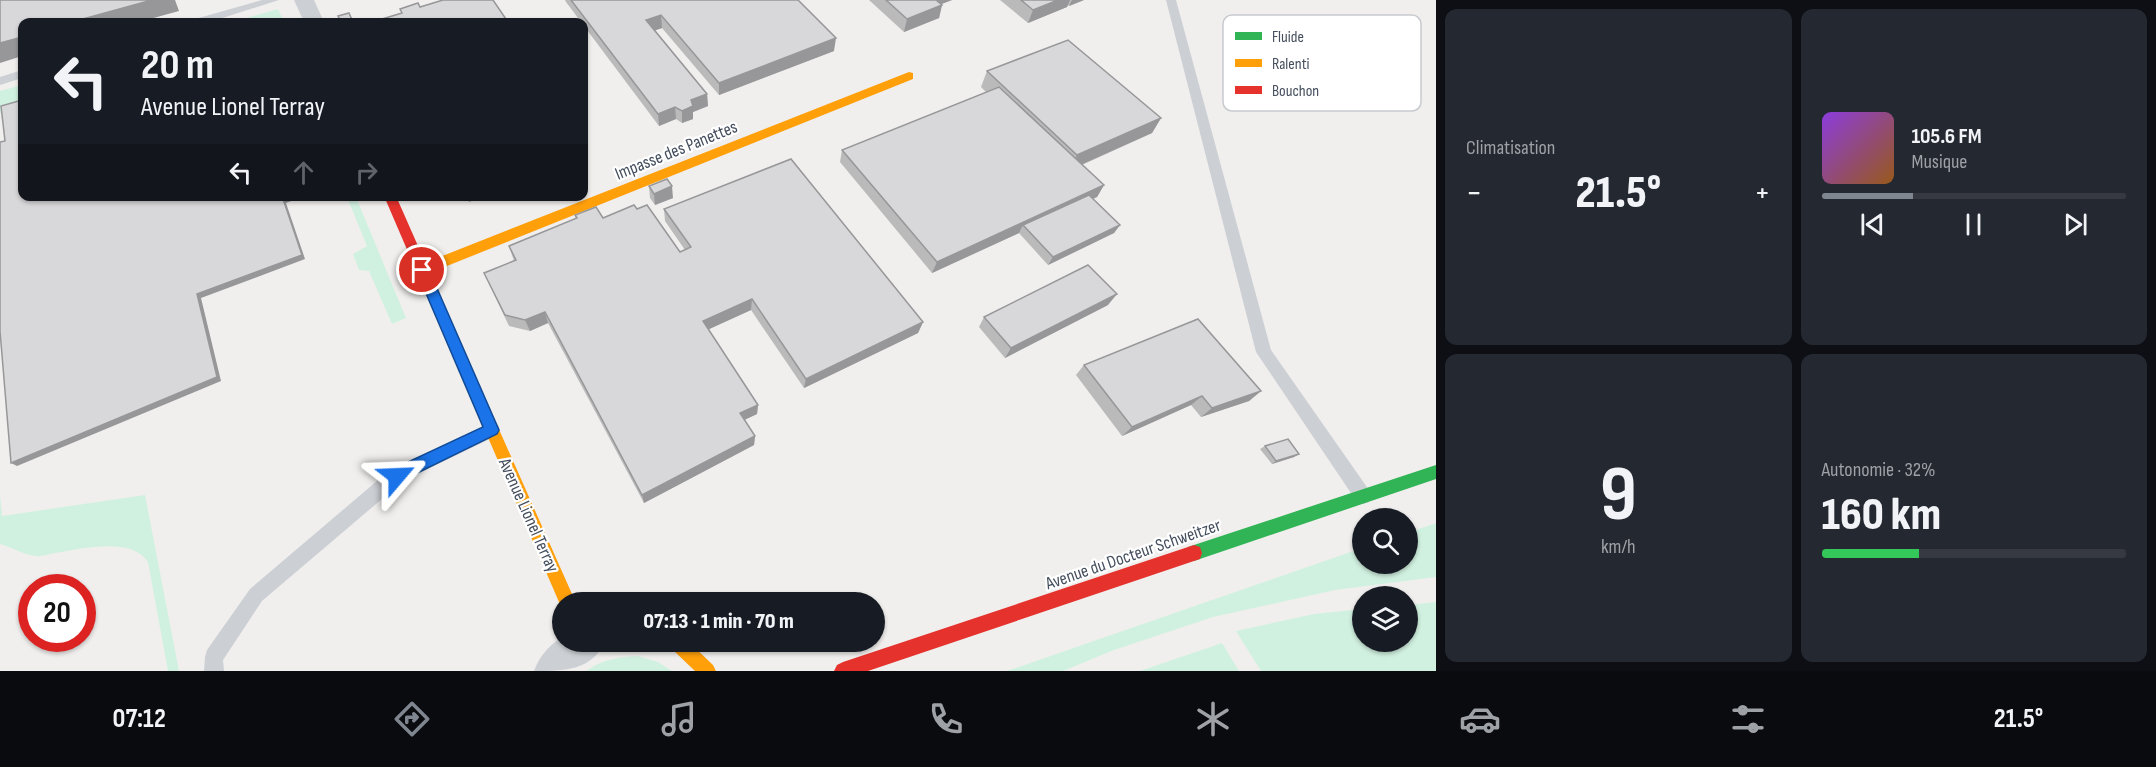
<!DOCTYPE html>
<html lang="fr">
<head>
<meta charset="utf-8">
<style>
	body { margin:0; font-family:"Sofia Sans Condensed",sans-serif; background:#242831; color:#f1f3f6; height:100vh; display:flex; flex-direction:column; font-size:22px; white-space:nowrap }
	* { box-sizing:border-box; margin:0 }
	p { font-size:20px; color:#9ea1a6 }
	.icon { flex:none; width:33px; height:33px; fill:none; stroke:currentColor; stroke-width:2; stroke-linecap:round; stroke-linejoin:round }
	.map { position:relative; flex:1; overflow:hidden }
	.panel { display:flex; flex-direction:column; gap:9px; padding:9px; background:#0d0f14; width:720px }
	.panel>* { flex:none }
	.top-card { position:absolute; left:18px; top:18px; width:570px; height:183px; border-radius:12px; box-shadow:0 2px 4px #0004; background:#171b24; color:#f1f3f6; overflow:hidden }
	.controls { position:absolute; left:1352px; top:508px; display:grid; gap:12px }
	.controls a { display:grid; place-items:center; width:66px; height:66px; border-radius:50%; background:#171b24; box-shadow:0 2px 4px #0004; font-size:30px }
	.speed { position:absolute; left:18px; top:574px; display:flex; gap:12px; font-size:30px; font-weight:700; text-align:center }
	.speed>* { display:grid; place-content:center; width:78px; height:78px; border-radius:50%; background:#171b24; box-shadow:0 2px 4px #0004; line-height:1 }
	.speed .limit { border:9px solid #d22; background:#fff; color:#111 }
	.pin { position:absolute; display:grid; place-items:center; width:51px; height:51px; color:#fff; margin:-26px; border:3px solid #fff; border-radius:50%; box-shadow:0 2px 6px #0007 }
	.me { position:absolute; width:66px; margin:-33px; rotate:64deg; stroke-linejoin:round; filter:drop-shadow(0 0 4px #0008) }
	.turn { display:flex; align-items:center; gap:21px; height:126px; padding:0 24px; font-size:27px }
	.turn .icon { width:78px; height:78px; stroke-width:2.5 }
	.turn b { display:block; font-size:42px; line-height:51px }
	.lanes { display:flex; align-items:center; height:57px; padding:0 24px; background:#0003; justify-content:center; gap:30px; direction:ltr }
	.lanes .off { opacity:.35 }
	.big { font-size:45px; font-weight:800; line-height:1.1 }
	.panel .tile { flex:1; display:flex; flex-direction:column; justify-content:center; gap:9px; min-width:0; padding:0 21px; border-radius:12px; background:#242831 }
	.panel .dial { align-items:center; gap:0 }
	.dial b { font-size:78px; line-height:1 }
	.song { display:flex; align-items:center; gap:18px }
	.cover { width:72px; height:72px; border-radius:9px; background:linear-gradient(135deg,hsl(270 70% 55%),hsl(30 70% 35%)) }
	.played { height:6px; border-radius:3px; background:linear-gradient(90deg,#808690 30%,#363941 30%) }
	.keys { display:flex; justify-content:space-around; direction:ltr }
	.heat { display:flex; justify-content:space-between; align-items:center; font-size:33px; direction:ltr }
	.charge { height:9px; border-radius:4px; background:linear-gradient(90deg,#34c759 32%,#363941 0) }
	.panel .tiles { flex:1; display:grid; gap:9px; grid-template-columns:repeat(2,1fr) }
	.trip { position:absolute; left:552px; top:592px; width:333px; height:60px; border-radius:30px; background:#171b24; box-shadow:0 2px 4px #0004; font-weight:800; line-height:60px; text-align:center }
	.tabs { display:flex; height:96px; justify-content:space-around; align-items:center; background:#090b0e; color:#9ea1a6 }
	.tabs .icon { width:42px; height:42px }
	.tabs .selected { color:#808690 }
	.tabs b { font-size:27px; color:#f1f3f6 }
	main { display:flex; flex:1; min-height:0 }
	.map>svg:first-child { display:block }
	.green { fill:#d1f1e0 }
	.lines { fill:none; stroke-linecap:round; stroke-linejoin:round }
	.lane { fill:#cccfd3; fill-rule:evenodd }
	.street { fill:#cccfd3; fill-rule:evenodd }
	.fast { fill:#30b455; fill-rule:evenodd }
	.slow { fill:#ff9f0a; fill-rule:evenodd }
	.jam { fill:#e5322d; fill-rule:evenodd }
	.wall { fill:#bababb }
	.shaded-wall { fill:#979799 }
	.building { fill:#d8d8da; stroke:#979799; stroke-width:1.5 }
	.route { fill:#1a73e8; stroke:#114b97; stroke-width:1.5 }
	.labels { text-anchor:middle; stroke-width:4.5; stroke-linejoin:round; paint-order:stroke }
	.street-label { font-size:18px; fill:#444e5d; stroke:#fff }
	.key { fill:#fff; stroke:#c7cace; stroke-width:1.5 }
	.key-label { font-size:16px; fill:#444e5d }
</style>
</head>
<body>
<main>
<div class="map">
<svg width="1436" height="671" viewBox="0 0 1436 671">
	<rect width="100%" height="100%" fill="#f0efee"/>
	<!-- green -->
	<g class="green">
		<polygon points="278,9 284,22 232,22"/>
		<polygon points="22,85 22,106 0,113 0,91"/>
		<polygon points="347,197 356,197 406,318 392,324 369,271 359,270 353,254 367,246"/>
		<path d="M0 494 2 516 145 495 179 671H168L148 562C132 536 80 549 55 553 49 554 41 557 36 556 24 555 11 547 0 544Z"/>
		<polygon points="1436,523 1436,577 1335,590 1213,617 1114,650 1063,671 1007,671 1362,548 1362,564 1407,564 1407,533"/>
		<polygon points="1436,602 1436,671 1261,671 1236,631 1314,614 1362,609 1362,642 1407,642 1407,605"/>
		<polygon points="1222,643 1239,671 1140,671"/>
		<path d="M638 656 658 662 672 671H586C603 659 619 657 638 656Z"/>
	</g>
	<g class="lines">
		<!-- lane -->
		<g class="lane">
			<polygon points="262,0 279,0 210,22 193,22 195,19"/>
			<polygon points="1166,0 1176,0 1271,350 1369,490 1371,496 1369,502 1363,504 1357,502 1256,352"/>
			<polygon points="22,70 22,78 0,85 0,77"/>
			<polygon points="492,423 498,425 500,430 498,435 403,481 262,601 223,660 224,671 204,671 205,657 207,650 250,589 391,469"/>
		</g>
		<!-- street -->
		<g class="street">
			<polygon points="294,0 314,0 324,22 304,22"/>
			<path d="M562 637V642H605C591 671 564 671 534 671 540 655 549 646 562 637Z"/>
		</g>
		<!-- fast -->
		<polygon class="fast" points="1436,465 1436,479 1194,561 1188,559 1186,553 1188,547 1194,545"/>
		<!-- slow -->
		<g class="slow">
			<polygon points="909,72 913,73 913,79 427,274 417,274 416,270 417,266"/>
			<polygon points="481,399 486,400 576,603 562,603 562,609 474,405 476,400"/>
			<polygon points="665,642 689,642 713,665 716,671 695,671 674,651 667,648"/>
		</g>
		<!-- jam -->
		<g class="jam">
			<polygon points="384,196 396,196 488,405 486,410 481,411 476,410"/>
			<polygon points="1194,545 1200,547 1202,553 1200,559 1194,561 868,671 834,671 837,665 843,662"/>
		</g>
	</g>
	<!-- wall -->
	<g class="wall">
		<polygon points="565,0 798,0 834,51 719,95 662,28 655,30 707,94 708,106 693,112 693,119 682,123 676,119 659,126 584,26 584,22 581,22 566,2"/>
		<polygon points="869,0 952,0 941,4 942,5 939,18 904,32"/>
		<polygon points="1000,0 1084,0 1069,6 1068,5 1067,7 1028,23"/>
		<polygon points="987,71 1161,118 1152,133 1082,165 1104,185 1097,197 1093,199 1120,225 1114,233 1048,265 1019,233 932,273 840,162 842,150 986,92 981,87"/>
		<polygon points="649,186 673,198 655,205 650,198"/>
		<polygon points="637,209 680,252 685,250 665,221 664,209 923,322 918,333 804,388 751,310 708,329 758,405 757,414 744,420 755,436 754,445 644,503 548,323 530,331 509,326 484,273 514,261 509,246 576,218 575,215 603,218"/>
		<polygon points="1108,305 1005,358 979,327 984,317"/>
		<polygon points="1084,365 1261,391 1249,401 1201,417 1191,405 1122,436 1076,375"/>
		<polygon points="1265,446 1299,454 1294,457 1272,464 1260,449"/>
	</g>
	<!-- shaded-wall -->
	<g class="shaded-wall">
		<polygon points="152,0 175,0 179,11 139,22 72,22"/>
		<polygon points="931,0 952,0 929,9"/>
		<polygon points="1058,0 1070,0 1067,7 1028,23 1033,10"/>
		<polygon points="1072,0 1084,0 1069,6"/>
		<polygon points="942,5 939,18 904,32 907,19"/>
		<polygon points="661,15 662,28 648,33 646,20"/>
		<polygon points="22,37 22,56 0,63 0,43"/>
		<polygon points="836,38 834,51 719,95 719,83"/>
		<polygon points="707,94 708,106 693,112 693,119 682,123 682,111 691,100"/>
		<polygon points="675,107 676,119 659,126 658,114"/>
		<polygon points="1161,118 1152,133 1069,170 1077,155"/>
		<polygon points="1104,185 1097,197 1027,229 1023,225 1019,233 932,273 937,262"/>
		<polygon points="672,186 673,198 655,205 654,194"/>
		<polygon points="289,196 304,196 286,203 305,259 201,298 221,381 17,466 11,463 197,294 283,199"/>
		<polygon points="467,196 483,196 469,202"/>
		<polygon points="1120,225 1114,233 1048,265 1053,257"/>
		<polygon points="1117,294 1108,305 1005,358 1011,348"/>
		<polygon points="752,299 751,310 703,332 703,321"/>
		<polygon points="545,312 548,323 530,331 525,320"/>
		<polygon points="923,322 918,333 804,388 806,379"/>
		<polygon points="1261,391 1249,401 1201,417 1212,408"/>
		<polygon points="1202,396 1191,405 1122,436 1132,427"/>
		<polygon points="758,405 757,414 740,422 740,413"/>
		<polygon points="755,436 754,445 644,503 642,495"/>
		<polygon points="1299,454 1294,457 1272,464 1276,461"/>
	</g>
	<!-- building -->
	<g class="building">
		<polygon points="0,0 152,0 72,22 22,22 22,37 0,43"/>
		<polygon points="443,0 493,0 508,22 372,22 402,13 400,9 418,3 420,7"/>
		<polygon points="571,0 798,0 836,38 719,83 661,15 646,20 707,94 691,100 693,106 682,111 675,107 658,114"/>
		<polygon points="886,0 936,0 942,5 907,19"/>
		<polygon points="1021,0 1058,0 1033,10"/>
		<polygon points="349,13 353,22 341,22 338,16"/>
		<polygon points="1068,40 1161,118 1077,155 987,71"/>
		<polygon points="999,87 1104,185 937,262 842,150"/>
		<polygon points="22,100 22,196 289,196 283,199 302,255 197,294 217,377 11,463 0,331 0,142 5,141 1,106"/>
		<polygon points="791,159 923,322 806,379 752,299 703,321 758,405 740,413 755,436 642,495 545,312 525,320 505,315 484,273 516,260 509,246 577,218 575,215 596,207 603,218 634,205 637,209 647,205 680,252 691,247 664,209"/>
		<polygon points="667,179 672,186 654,194 649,186"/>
		<polygon points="1089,195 1120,225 1053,257 1023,225"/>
		<polygon points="1088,265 1117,294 1011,348 984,317"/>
		<polygon points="1198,319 1261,391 1212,408 1202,396 1132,427 1084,365"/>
		<polygon points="1288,439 1299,454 1276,461 1265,446"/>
	</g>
	<!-- route -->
	<polygon class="route" points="422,265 429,270 499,430 497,434 397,483 391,481 389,476 391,470 483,427 416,270"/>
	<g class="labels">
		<!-- street labels -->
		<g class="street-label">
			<text transform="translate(676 150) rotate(-22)" y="6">Impasse des Panettes</text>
			<text transform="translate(529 515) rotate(66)" y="6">Avenue Lionel Terray</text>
			<text transform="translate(1133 554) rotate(-19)" y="6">Avenue du Docteur Schweitzer</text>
		</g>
	</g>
	<!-- legend -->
	<rect x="1223" y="15" width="198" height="96" rx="9" class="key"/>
	<rect x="1235" y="32" width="27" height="8" fill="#30b455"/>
	<rect x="1235" y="59" width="27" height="8" fill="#ff9f0a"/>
	<rect x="1235" y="86" width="27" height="8" fill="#e5322d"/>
	<g class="key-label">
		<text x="1272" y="42">Fluide</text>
		<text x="1272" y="69">Ralenti</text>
		<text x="1272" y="96">Bouchon</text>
	</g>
</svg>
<div class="controls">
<a><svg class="icon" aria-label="search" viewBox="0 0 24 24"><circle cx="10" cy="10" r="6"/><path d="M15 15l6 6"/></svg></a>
<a><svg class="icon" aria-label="layers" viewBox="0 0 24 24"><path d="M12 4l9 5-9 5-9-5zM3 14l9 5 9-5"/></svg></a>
</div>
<div class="speed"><div class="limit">20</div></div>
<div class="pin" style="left:422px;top:270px;background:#d93025"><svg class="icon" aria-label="arrive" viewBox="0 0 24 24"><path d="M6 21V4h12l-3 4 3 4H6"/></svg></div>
<svg class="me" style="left:397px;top:476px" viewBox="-20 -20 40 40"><path d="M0-17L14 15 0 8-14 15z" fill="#1a73e8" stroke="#fff" stroke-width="4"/></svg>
<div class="trip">07:13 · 1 min · 70 m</div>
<div class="top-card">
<div class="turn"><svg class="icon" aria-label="left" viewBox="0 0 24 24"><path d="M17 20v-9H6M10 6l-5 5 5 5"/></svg><div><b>20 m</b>Avenue Lionel Terray</div></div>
<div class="lanes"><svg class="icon" aria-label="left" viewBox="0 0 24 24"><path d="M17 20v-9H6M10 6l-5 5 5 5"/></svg><svg class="icon off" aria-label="ahead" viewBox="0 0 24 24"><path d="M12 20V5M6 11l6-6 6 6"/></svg><svg class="icon off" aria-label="right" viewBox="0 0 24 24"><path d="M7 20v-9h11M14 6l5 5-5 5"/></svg></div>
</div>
</div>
<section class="panel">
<div class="tiles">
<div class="tile"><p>Climatisation</p>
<div class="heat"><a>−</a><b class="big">21.5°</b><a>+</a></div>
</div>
<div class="tile">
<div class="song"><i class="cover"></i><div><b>105.6 FM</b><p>Musique</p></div></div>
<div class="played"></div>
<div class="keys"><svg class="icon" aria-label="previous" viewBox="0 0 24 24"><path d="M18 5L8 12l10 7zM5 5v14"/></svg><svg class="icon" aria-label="pause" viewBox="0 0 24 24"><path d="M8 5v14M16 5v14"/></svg><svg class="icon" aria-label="next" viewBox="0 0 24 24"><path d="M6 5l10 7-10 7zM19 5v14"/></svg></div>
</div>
<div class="tile dial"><b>9</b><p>km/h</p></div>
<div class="tile"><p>Autonomie · 32%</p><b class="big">160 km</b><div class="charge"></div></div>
</div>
</section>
</main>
<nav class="tabs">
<b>07:12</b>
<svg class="icon selected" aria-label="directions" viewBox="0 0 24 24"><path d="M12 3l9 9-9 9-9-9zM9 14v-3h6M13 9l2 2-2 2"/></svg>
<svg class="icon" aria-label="music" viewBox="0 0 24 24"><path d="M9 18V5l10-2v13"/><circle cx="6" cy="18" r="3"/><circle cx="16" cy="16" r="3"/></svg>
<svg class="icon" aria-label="phone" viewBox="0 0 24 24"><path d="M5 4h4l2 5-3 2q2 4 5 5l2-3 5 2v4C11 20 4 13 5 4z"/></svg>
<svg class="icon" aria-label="climate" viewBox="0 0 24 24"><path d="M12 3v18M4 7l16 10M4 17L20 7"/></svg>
<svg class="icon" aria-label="car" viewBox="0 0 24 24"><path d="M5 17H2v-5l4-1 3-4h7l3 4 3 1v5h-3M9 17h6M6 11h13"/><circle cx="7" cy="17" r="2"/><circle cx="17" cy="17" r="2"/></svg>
<svg class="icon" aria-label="filters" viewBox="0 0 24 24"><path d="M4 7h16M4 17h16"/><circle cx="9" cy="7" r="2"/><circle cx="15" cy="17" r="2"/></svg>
<b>21.5°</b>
</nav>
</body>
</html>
